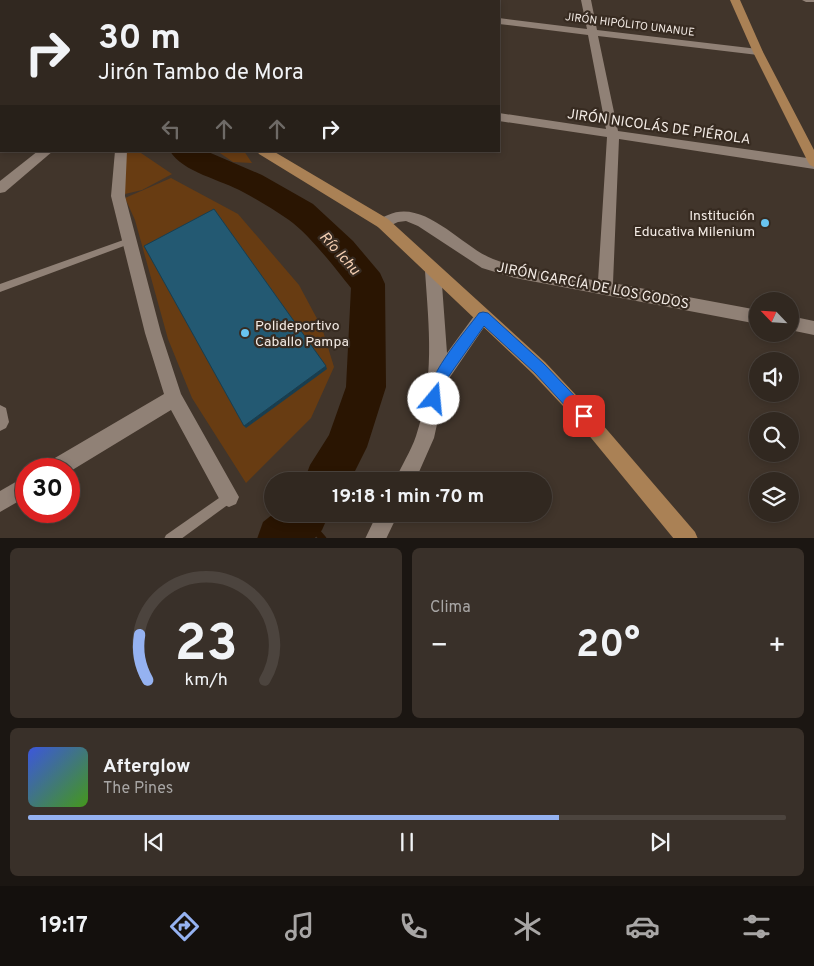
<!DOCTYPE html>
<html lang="es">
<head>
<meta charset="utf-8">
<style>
	body { margin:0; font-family:Overpass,sans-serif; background:#393029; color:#f1f3f6; height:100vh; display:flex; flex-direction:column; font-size:19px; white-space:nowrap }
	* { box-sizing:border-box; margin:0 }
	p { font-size:16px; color:#a8a6a5 }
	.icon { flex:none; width:28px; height:28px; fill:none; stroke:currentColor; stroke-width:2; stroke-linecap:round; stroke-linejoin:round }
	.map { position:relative; height:538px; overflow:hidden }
	.panel { display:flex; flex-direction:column; gap:10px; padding:10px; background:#1b1612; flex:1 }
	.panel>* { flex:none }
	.top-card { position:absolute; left:0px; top:0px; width:500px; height:152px; box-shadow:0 2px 8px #0003,0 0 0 1px #4c443e; background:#312820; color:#f1f3f6; overflow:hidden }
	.needle { width:32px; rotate:295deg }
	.fabs { position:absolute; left:749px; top:292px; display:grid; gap:10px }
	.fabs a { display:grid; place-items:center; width:50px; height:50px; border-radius:50%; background:#312820; box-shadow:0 2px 8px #0003,0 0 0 1px #4c443e; font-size:25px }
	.speed { position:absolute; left:15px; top:458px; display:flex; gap:10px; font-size:25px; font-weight:700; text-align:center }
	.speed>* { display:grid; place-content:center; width:65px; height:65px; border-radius:50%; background:#312820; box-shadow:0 2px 8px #0003,0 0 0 1px #4c443e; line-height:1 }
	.speed .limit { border:8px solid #d22; background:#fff; color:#111 }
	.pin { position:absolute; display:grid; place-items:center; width:42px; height:42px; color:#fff; margin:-21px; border-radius:10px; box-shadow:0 2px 8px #0006 }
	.me { position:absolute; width:55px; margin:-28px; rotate:17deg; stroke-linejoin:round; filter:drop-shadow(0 0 4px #0008) }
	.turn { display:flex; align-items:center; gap:18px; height:105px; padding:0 15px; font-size:22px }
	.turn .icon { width:65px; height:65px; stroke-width:2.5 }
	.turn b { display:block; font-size:35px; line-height:42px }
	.lanes { display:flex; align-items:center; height:48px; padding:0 15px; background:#0003; justify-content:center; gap:25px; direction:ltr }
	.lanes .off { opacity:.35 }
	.big { font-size:38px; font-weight:700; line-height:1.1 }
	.panel .widget { flex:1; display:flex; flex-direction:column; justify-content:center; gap:8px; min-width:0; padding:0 18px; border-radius:8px; background:#393029 }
	.panel .dial { align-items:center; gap:0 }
	.dial svg { height:130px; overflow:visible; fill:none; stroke:#4c443e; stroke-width:7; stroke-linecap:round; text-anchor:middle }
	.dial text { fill:#f1f3f6; stroke:none }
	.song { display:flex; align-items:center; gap:15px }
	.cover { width:60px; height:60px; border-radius:8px; background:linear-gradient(135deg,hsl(230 70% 55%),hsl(100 70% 35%)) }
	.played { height:5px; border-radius:2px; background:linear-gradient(90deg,#95b2f1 70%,#4c443e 70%) }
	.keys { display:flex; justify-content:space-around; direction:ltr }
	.heat { display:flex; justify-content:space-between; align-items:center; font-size:28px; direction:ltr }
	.panel .tiles { flex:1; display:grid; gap:10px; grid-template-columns:1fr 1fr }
	.widget:last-child { grid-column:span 2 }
	.trip { position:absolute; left:264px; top:472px; width:288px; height:50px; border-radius:25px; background:#312820; box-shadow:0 2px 8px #0003,0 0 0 1px #4c443e; font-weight:700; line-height:50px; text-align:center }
	.menu { display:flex; height:80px; justify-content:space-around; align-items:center; background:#14100d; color:#a8a6a5 }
	.menu .icon { width:35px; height:35px }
	.menu .current { color:#95b2f1 }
	.menu b { font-size:22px; color:#f1f3f6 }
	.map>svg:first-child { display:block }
	.green { fill:#683c12 }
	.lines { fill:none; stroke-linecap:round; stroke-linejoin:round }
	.stream { stroke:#2a1502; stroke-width:7 }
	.river { fill:#2a1502; fill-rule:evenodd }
	.service { fill:#908176; fill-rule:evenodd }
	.pedestrian { fill:#908176; fill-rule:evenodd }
	.minor { fill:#908176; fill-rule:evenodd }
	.secondary { fill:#aa8155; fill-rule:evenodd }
	.trunk { fill:#d4811e; fill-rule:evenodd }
	.shaded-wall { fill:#183e50 }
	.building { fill:#235972; stroke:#183e50 }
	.route { fill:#1a73e8; stroke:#114b97 }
	.poi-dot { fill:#69c4f0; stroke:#372b21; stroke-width:2 }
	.labels { text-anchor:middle; stroke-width:4.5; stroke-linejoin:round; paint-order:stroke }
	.far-street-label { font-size:11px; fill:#f3ebe5; stroke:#372b21 }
	.street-label { font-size:14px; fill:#f3ebe5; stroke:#372b21 }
	.poi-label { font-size:14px; fill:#f3ebe5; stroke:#372b21; text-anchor:end }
	.water-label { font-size:15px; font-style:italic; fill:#f5cfb2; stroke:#372b21 }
</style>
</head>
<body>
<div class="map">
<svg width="814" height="539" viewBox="0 0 814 539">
	<rect width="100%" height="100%" fill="#41352b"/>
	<!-- green -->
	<g class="green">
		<polygon points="126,151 138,151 172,174 142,190 125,194 123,183"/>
		<polygon points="217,151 244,151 252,163 233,162"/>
		<polygon points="171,178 238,214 299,285 322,328 334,367 311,418 246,483 192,398 168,339 135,220 125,198"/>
	</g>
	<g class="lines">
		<!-- stream -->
		<polyline class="stream" points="304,517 323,539"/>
		<!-- river -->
		<g class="river">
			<path d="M170 151H206L262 175 313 204 353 241 380 273 385 284 386 387 367 447 350 481H304L310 465 329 435 346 387 351 288C335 268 309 234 289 220 274 210 258 200 243 192 222 180 182 172 170 151Z"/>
			<polygon points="273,514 329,514 322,530 314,539 257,539 263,522"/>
		</g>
		<!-- service -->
		<g class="service">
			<polygon points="129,238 132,239 133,241 132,243 0,292 0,284"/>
			<polygon points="229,491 233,493 235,497 233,501 181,539 164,539 166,535"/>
		</g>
		<!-- pedestrian -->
		<polygon class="pedestrian" points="802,0 814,0 814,2 806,2"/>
		<!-- minor -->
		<g class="minor">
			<polygon points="80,0 92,0 93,1 81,1"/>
			<path d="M581 0H591L597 30 758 49 763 52 758 55 598 36 618 131 814 159V169L619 139 613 283 758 310V324L515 278 482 268 418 226 406 221 398 222 383 229 378 227 376 223C379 218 383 217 388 215 424 198 462 247 493 259 525 272 564 274 598 281L607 137 499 121V113L606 129 588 35 499 24V18L587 29Z"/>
			<polygon points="38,151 53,151 5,192 0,193 0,181"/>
			<polygon points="115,151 127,151 125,196 161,333 181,394 239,497 236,504 229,507 222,504 171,410 69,472 69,469 45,469 48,462 164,394 145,333 111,196"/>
			<path d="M433 265 438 266 441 271 447 353 477 312 483 310 489 312 491 317 446 383 434 438 415 481H395C401 466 411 451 416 436 435 379 429 329 425 271L428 266Z"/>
			<polygon points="790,316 814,321 814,335 790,330"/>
			<polygon points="0,405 6,408 9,422 6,428 0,431"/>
			<polygon points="26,476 26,497 0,512 0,491"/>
			<polygon points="377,514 398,514 386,539 365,539"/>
		</g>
		<!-- secondary -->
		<g class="secondary">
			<polygon points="730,0 740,0 763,52 814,150 814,167 810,165 808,162 753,52"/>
			<polygon points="257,151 273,151 388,219 545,362 590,410 695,532 698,539 674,539 578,422 533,374 378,227 259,154"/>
		</g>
		<!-- trunk -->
		<rect class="trunk" x="0" y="16" width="1" height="6"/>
	</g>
	<!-- shaded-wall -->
	<polygon class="shaded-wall" points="326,366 327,369 246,428 244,426"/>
	<!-- building -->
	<polygon class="building" points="214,209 326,366 244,426 144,246"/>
	<!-- route -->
	<path class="route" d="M483 312 488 313 544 364 589 411 591 416 589 421 584 423 579 421 535 373 484 326 444 383 439 404 434 406 429 404C420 382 466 331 479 313Z"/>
	<!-- markers -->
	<g class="poi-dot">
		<circle cx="765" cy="223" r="5"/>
		<circle cx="245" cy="333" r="5"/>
	</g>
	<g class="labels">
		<!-- far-street labels -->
		<g class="far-street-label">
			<text transform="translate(630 24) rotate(7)" y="4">JIRÓN HIPÓLITO UNANUE</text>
		</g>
		<!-- street labels -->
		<g class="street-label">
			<text transform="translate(659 126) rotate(8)" y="5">JIRÓN NICOLÁS DE PIÉROLA</text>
			<text transform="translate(593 285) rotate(11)" y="5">JIRÓN GARCÍA DE LOS GODOS</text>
		</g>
		<!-- poi labels -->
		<g class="poi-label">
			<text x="755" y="220">Institución<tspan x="755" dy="16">Educativa Milenium</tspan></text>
			<text x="255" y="330" text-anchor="start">Polideportivo<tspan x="255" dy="16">Caballo Pampa</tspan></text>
		</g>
		<!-- water labels -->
		<g class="water-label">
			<text transform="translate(340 253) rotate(48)" y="5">Río Ichu</text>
		</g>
	</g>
</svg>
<div class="fabs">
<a><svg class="needle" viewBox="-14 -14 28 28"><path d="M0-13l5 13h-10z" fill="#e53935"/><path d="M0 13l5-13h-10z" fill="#a8a6a5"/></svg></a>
<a><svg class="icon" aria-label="sound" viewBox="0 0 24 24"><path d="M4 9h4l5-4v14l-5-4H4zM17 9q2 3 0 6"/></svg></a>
<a><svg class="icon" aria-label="search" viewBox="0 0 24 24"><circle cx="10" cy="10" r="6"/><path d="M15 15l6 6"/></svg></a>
<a><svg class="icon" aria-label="layers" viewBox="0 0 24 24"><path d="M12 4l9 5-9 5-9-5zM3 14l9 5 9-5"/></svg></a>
</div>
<div class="speed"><div class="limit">30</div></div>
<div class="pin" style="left:584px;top:416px;background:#d93025"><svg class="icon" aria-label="arrive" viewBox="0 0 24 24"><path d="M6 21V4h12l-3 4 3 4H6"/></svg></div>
<svg class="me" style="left:434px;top:399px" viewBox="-20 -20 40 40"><circle r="19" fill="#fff"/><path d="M0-13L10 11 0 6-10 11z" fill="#1a73e8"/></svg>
<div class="trip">19:18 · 1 min · 70 m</div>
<div class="top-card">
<div class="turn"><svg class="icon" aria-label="right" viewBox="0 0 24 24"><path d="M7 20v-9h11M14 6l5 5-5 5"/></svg><div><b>30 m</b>Jirón Tambo de Mora</div></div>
<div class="lanes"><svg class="icon off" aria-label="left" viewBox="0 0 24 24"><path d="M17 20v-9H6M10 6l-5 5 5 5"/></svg><svg class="icon off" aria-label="ahead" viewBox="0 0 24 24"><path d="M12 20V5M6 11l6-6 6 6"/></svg><svg class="icon off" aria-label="ahead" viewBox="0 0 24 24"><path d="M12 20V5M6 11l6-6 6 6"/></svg><svg class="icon" aria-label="right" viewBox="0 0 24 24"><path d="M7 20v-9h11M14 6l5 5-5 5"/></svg></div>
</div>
</div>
<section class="panel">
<div class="tiles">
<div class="widget dial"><svg viewBox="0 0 100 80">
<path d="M14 69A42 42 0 1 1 86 69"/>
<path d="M14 69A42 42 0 0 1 9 41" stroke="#95b2f1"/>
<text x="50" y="56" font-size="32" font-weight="700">23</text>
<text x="50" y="72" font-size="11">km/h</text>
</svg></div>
<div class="widget"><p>Clima</p>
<div class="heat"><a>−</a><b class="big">20°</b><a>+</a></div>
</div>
<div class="widget">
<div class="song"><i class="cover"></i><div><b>Afterglow</b><p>The Pines</p></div></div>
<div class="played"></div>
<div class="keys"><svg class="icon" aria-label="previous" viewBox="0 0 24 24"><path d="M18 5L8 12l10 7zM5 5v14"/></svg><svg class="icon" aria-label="pause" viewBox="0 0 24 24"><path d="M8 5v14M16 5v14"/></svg><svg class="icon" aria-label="next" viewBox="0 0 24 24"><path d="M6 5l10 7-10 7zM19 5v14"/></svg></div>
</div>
</div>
</section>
<nav class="menu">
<b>19:17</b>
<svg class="icon current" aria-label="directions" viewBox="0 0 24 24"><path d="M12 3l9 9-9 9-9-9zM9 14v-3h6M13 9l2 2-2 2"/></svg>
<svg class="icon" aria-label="music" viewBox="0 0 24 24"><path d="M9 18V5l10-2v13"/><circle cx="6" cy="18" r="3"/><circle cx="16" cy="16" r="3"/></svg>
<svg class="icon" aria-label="phone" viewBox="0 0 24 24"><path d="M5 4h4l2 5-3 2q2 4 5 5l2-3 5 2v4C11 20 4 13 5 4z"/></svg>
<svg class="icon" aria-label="climate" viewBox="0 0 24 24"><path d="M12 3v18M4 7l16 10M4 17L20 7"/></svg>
<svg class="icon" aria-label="car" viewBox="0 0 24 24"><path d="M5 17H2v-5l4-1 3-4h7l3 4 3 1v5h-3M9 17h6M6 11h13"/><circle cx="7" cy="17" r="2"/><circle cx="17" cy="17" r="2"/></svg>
<svg class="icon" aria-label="filters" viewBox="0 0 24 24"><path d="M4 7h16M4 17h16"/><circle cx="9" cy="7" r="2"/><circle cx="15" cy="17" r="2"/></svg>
</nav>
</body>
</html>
